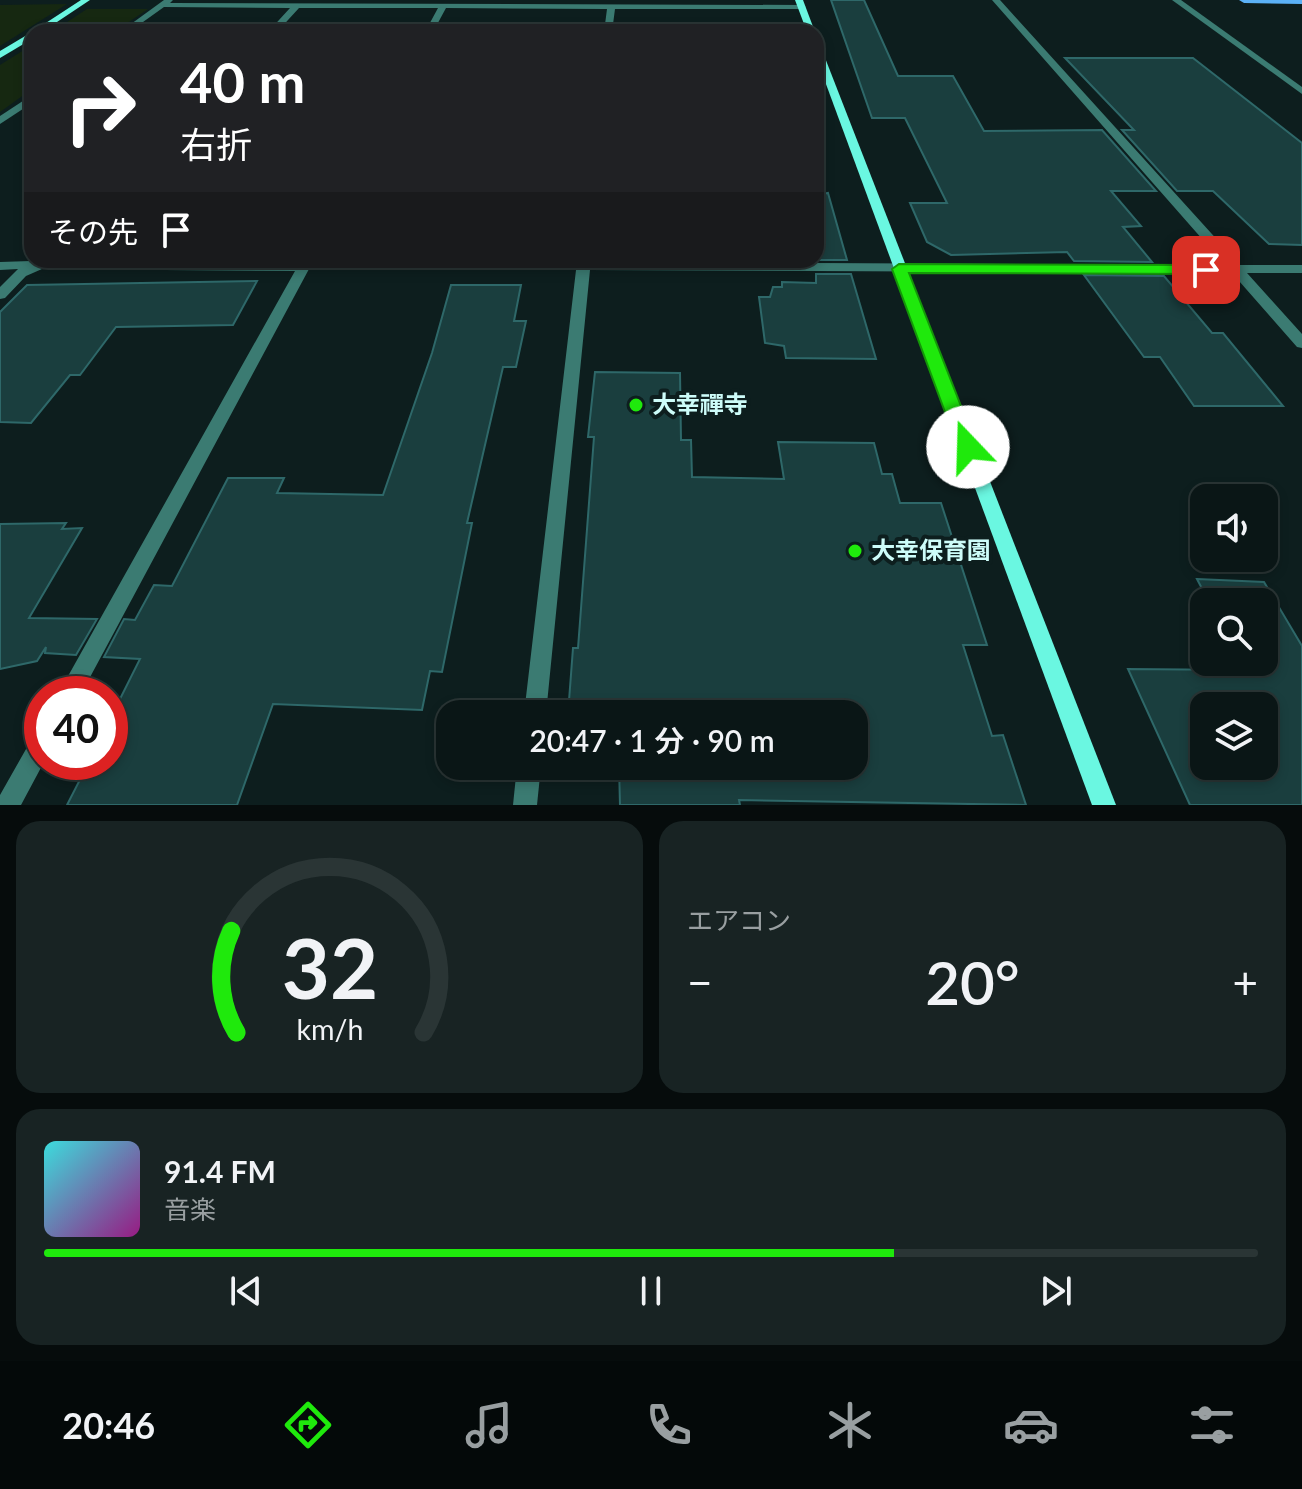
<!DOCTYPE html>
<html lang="ja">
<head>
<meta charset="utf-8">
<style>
	body { margin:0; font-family:Lato,"Noto Sans JP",sans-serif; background:#182323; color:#f1f3f6; height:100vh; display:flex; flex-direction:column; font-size:30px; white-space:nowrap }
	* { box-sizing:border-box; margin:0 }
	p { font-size:26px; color:#999fa1 }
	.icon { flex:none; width:44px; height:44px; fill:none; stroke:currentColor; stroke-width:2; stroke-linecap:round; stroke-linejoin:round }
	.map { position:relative; height:805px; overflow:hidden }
	.drawer { display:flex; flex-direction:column; gap:16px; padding:16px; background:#060c0c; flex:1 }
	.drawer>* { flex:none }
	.hud { position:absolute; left:24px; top:24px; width:800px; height:244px; border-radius:24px; box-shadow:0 4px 12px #0003,0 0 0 2px #2a3535; background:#202124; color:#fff; overflow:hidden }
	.buttons { position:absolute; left:1190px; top:484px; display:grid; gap:16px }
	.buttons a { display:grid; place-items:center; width:88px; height:88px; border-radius:16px; background:#0a1616; box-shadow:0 4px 12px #0003,0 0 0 2px #2a3535; font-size:40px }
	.speed { position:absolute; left:24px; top:676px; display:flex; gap:16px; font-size:40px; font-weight:700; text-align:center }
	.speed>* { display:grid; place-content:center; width:104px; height:104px; border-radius:50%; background:#0a1616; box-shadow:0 4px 12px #0003,0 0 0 2px #2a3535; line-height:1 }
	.speed .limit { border:12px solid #d22; background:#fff; color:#111 }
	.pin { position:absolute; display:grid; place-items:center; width:68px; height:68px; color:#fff; margin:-34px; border-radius:16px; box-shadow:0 4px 12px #0006 }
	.me { position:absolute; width:88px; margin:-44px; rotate:339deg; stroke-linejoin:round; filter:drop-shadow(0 0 6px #0008) }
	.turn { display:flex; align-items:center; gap:28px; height:168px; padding:0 24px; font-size:36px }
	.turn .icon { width:104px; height:104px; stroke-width:2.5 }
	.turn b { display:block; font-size:56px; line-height:68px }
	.then { display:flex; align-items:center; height:76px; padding:0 24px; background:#0003; gap:16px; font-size:30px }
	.big { font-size:60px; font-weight:600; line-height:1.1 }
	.drawer .widget { flex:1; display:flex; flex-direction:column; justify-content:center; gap:12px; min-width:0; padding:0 28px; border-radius:24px; background:#182323 }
	.drawer .dial { align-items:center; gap:0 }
	.dial svg { height:208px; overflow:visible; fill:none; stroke:#2a3535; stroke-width:7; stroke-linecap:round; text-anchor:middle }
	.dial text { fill:#f1f3f6; stroke:none }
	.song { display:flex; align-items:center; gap:24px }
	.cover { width:96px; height:96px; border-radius:12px; background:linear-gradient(135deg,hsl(180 70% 55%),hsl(310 70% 35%)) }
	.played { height:8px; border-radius:4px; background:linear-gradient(90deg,#1fe90c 70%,#2a3535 70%) }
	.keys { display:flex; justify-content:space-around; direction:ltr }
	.heat { display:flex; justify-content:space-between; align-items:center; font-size:44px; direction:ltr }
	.drawer .tiles { flex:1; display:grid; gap:16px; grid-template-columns:1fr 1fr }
	.widget:last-child { grid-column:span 2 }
	.trip { position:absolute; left:436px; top:700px; width:432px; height:80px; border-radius:24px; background:#0a1616; box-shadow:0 4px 12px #0003,0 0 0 2px #2a3535; font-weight:600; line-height:80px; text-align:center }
	.tabs { display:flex; height:128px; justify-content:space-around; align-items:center; background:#040909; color:#999fa1 }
	.tabs .icon { width:56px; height:56px }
	.tabs .active { color:#1fe90c }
	.tabs b { font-size:36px; color:#f1f3f6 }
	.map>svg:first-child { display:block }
	.green { fill:#162811 }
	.building { fill:#1a3e3e; stroke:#2e6869; stroke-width:2; fill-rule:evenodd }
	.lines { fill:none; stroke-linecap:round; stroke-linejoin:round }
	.street { fill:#3b7b72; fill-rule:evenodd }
	.secondary { fill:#6af7e1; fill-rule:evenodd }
	.primary { fill:#5bb1f6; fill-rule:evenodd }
	.route { fill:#1fe90c; stroke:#149708; stroke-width:2 }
	.poi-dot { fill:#1fe90c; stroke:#0d1e1e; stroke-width:3 }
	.labels { text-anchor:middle; stroke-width:8; stroke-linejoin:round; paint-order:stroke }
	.poi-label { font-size:24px; font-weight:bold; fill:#cdfcf9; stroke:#0d1e1e; text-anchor:start }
</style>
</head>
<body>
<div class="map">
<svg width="1302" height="805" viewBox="0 0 1302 805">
	<rect width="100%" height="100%" fill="#0d1e1e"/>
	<!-- green -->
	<g class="green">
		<polygon points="67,4 0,46 0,5"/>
		<polygon points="87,9 148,9 114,32 52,32"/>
		<polygon points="32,45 32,89 0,112 0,65"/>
	</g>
	<!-- building -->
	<g class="building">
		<polygon points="831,0 864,0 898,76 953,76 984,131 1102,130 1156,191 1111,191 1141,226 1123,227 1152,262 1074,261 1067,252 951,255 927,242 910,203 947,203 905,118 872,118"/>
		<polygon points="1065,58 1193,58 1302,143 1302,245 1269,244 1213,191 1177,191 1122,130 1134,130"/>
		<polygon points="828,193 847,260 816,260 816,195"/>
		<polygon points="816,274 851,274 876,359 786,358 784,346 765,343 759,297 770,297 773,287 782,287 782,282 816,283"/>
		<polygon points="1084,275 1164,276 1212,333 1223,333 1283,406 1194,406 1160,357 1144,357"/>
		<polygon points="257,281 233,325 116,327 80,375 70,375 31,423 0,422 0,312 27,285"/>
		<polygon points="451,285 521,285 514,321 526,321 516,367 503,367 467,523 472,523 442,672 430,671 422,710 273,704 237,805 67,805 89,762 110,762 110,719 140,659 104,657 124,619 135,620 154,585 172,586 228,478 284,478 277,493 383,495 432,353"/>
		<polygon points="595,372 680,373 681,440 691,440 692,477 784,479 778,442 874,443 882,474 892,474 900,503 941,503 987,645 963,645 992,736 1003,735 1026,805 739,800 740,805 620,805 619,766 854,766 854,714 568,714 573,648 578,648 594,437 588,437"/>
		<polygon points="66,523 62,529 82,528 29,618 97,619 76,655 45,653 46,647 37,661 0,669 0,524"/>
		<path d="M1197 579 1264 582 1302 646V805H1190L1128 669 1244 670 1241 662H1264V602H1209ZM1204 706H1264V766H1204Z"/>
	</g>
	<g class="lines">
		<!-- street -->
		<g class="street">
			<polygon points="164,0 173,0 170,3 802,5 806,7 802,9 615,9 612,32 604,32 607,9 446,8 433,32 425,32 438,8 299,8 277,32 268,32 290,8 164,7 129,32 120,32"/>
			<polygon points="992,0 1000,0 1240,265 1302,265 1302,273 1247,273 1302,334 1302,348 1297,347 1232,273 590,270 546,714 524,714 576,270 309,269 81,694 58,694 295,271 42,269 26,276 5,298 0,299 0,287 18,269 0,270 0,262 61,260 288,264 301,260 577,262 577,260 591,260 590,262 1225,265"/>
			<polygon points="1172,0 1181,0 1302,87 1302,94"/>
			<polygon points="32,95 32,103 0,124 0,116"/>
			<polygon points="42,732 42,762 44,762 21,805 0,805 0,795 34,735"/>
			<polygon points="517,766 541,766 537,805 513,805"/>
		</g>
		<!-- secondary -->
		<g class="secondary">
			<polygon points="81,0 90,0 42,32 32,32"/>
			<polygon points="795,0 803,0 815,32 807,32"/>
			<polygon points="32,32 32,39 0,58 0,51"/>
			<polygon points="816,42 820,45 1116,805 1092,805 816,57"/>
		</g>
		<!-- primary -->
		<polygon class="primary" points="1239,0 1302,0 1302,4 1244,3"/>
	</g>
	<!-- route -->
	<polygon class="route" points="899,264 1206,265 1213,270 1206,274 909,273 977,447 974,453 961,453 958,447 892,269"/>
	<!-- markers -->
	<g class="poi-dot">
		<circle cx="636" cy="405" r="8"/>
		<circle cx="855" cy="551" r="8"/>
	</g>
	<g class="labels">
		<!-- poi labels -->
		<g class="poi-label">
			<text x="652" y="413">大幸禪寺</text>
			<text x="871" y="559">大幸保育園</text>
		</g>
	</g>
</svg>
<div class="buttons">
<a><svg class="icon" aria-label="sound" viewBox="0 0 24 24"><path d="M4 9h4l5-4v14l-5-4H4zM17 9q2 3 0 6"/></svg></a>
<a><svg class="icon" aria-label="search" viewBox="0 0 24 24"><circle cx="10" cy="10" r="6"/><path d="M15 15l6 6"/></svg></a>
<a><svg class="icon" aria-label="layers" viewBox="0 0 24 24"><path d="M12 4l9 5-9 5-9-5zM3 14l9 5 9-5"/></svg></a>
</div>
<div class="speed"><div class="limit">40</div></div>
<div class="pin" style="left:1206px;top:270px;background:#d93025"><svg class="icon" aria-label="arrive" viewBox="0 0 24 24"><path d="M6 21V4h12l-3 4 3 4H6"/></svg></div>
<svg class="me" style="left:968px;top:447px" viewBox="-20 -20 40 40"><circle r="19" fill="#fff"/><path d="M0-13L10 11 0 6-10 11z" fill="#1fe90c"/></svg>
<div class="trip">20:47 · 1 分 · 90 m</div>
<div class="hud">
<div class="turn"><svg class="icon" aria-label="right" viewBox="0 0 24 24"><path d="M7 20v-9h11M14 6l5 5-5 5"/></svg><div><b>40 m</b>右折</div></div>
<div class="then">その先<svg class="icon" aria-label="arrive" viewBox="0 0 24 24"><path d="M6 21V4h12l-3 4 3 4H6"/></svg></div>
</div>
</div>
<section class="drawer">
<div class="tiles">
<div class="widget dial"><svg viewBox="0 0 100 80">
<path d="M14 69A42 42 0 1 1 86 69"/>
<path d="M14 69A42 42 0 0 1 12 30" stroke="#1fe90c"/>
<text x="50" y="56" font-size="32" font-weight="700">32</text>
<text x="50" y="72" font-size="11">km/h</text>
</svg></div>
<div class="widget"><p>エアコン</p>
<div class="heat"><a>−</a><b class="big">20°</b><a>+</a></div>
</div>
<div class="widget">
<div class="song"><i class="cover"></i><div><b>91.4 FM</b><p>音楽</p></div></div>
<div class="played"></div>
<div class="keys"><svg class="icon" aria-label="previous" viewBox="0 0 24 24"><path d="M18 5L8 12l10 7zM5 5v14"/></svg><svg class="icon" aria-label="pause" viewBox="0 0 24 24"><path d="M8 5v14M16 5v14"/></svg><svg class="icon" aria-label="next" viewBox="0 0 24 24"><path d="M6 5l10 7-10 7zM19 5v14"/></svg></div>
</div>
</div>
</section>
<nav class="tabs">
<b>20:46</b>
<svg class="icon active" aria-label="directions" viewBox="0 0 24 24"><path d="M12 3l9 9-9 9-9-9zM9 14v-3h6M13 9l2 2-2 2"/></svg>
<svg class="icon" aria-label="music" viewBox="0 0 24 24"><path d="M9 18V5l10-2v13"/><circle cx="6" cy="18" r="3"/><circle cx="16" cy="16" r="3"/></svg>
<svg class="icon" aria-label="phone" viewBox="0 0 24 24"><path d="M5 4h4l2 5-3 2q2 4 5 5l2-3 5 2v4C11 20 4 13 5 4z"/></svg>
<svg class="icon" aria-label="climate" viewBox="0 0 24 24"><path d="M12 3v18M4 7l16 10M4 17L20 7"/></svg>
<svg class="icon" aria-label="car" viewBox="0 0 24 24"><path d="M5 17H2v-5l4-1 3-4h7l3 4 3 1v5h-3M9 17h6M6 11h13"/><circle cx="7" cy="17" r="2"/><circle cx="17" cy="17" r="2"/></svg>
<svg class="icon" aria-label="filters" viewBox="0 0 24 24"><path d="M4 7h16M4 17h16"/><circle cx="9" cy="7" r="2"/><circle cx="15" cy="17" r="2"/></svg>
</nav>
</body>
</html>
